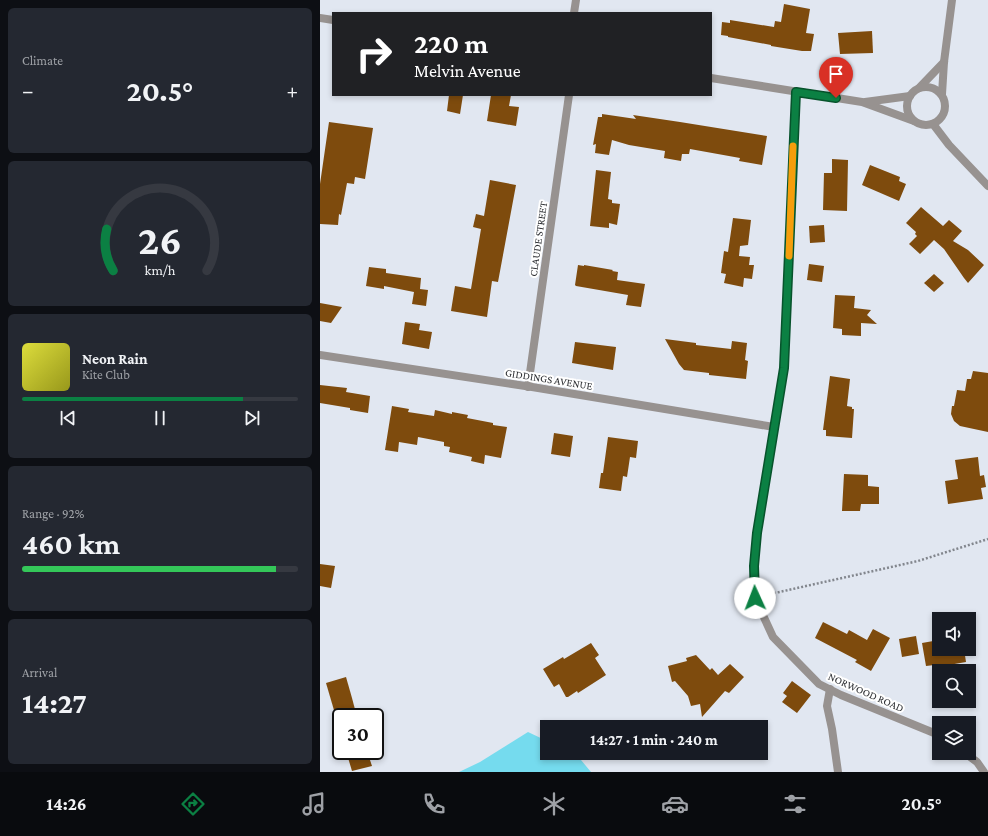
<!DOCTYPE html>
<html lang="en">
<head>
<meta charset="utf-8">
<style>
	body { margin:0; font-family:"Crimson Pro",serif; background:#242831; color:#f1f3f6; height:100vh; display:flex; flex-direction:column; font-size:15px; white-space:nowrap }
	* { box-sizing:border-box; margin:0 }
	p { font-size:13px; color:#9ea1a6 }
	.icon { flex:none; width:22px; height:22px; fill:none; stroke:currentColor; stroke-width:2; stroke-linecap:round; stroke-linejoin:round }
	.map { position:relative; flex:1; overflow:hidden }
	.drawer { display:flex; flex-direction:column; gap:8px; padding:8px; background:#0d0f14; width:320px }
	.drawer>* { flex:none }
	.guide { position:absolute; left:12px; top:12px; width:380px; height:84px; border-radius:0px; box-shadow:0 2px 6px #0003; background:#202124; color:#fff; overflow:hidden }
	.buttons { position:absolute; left:612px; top:612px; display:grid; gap:8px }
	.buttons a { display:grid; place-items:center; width:44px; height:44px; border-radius:0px; background:#171b24; box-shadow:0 2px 6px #0003; font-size:20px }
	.speed { position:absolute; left:12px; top:708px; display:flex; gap:8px; font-size:20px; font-weight:700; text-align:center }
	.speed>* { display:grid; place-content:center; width:52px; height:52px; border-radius:50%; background:#171b24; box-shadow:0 2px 6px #0003; line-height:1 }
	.speed .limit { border:2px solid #111; border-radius:6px; background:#fff; color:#111 }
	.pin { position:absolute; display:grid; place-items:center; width:34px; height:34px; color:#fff; margin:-41px -17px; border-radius:50% 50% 50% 0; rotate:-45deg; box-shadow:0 0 4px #0007 }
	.pin .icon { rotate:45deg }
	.me { position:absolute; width:44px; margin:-22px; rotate:358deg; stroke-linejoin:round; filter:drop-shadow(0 0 3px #0008) }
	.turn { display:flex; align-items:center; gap:14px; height:84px; padding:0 16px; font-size:18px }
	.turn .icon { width:52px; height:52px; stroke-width:2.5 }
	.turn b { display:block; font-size:28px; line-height:34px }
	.big { font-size:30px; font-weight:700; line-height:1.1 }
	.drawer .card { flex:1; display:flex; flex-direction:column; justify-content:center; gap:6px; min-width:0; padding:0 14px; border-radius:6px; background:#242831 }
	.drawer .dial { align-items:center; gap:0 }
	.dial svg { height:104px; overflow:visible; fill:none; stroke:#363941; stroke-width:7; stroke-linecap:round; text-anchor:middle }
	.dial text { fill:#f1f3f6; stroke:none }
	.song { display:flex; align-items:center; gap:12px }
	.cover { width:48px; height:48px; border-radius:6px; background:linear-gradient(135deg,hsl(60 70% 55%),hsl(60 70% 35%)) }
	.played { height:4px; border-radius:2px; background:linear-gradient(90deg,#0b8043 80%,#363941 80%) }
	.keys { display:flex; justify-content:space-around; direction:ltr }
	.heat { display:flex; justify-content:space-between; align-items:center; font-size:22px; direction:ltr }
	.charge { height:6px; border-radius:3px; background:linear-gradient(90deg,#34c759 92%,#363941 0) }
	.trip { position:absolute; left:220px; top:720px; width:228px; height:40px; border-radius:0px; background:#171b24; box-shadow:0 2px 6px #0003; font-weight:700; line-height:40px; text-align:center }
	.dock { display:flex; height:64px; justify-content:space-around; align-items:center; background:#090b0e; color:#9ea1a6 }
	.dock .icon { width:28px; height:28px }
	.dock .selected { color:#0b8043 }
	.dock b { font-size:18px; color:#f1f3f6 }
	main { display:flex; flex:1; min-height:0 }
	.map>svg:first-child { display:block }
	.water { fill:#75dbee }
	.building { fill:#7e4b0d }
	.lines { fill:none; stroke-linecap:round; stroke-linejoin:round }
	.path { stroke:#82868d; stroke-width:2.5; stroke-dasharray:2 2; stroke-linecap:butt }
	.service { stroke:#979290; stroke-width:8 }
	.minor { stroke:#979290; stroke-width:8 }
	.tertiary { stroke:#979290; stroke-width:8 }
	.route-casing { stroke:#07532c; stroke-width:10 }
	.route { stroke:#0b8043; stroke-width:7 }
	.slow { stroke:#f59e0b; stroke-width:7 }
	.labels { text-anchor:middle; stroke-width:4; stroke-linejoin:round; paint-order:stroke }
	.street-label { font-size:11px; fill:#2e3034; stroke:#fff }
</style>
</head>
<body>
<main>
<section class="drawer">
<div class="card"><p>Climate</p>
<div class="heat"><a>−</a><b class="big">20.5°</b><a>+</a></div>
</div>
<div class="card dial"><svg viewBox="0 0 100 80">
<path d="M14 69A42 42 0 1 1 86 69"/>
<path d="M14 69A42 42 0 0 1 9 37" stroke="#0b8043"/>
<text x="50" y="56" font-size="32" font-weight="700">26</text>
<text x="50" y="72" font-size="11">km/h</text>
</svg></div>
<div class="card">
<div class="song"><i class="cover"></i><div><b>Neon Rain</b><p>Kite Club</p></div></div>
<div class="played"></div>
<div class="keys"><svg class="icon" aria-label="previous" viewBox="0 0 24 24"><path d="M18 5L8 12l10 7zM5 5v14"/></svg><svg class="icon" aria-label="pause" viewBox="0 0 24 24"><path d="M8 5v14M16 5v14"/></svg><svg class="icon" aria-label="next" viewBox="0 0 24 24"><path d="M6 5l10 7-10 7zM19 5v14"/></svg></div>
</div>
<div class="card"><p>Range · 92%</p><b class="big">460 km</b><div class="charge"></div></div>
<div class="card"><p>Arrival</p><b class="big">14:27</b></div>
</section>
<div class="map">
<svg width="668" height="772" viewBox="0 0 668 772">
	<rect width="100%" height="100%" fill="#e1e7f1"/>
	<!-- water -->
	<polygon class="water" points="208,732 227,741 227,753 254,753 256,754 271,772 139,772 160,762"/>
	<!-- building -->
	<g class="building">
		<polygon points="464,4 490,9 486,33 494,34 491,51 482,51 451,46 451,45 408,37 408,36 401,35 402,22 410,23 410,20 454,27 455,21 461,22"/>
		<polygon points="552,31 553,53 520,54 518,33"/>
		<polygon points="129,95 143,95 140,114 127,111"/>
		<polygon points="171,95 191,95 189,106 199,107 196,126 167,121"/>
		<polygon points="282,114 316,119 313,115 360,122 447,136 442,165 419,161 420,158 370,149 369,154 362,154 361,161 344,158 345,151 309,145 292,140 289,155 275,153 276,144 273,145 278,117 282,117"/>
		<polygon points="9,122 53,128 45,179 35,177 34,184 27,183 21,215 19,214 18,225 0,224 0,184"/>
		<polygon points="512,159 528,160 527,211 503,210 504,173 512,173"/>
		<polygon points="550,165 580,177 579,181 586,184 579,201 542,185"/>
		<polygon points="276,170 291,172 288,199 292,200 292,203 300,204 297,225 289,223 289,228 270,226"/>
		<polygon points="170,180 196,185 178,282 172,281 167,317 131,311 135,286 151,289 161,229 153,227 156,214 164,216"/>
		<polygon points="601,207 623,226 629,220 642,231 633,241 648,250 664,265 648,283 644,278 624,249 614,240 600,254 589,244 597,236 595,234 596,232 586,223"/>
		<polygon points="413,218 431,220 428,245 420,246 419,256 430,257 429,265 434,265 432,279 424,278 423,287 404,283 406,274 401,273 404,251 408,252"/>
		<polygon points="504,225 505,242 490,243 489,226"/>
		<polygon points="489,264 504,266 502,282 487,280"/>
		<polygon points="258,265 264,266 264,265 293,270 292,271 298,272 297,280 325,284 321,307 306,305 308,295 256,286 255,285"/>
		<polygon points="49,267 66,269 66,273 101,278 100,289 108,290 106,306 92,304 94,292 64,286 64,289 46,286"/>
		<polygon points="614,274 624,283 614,292 604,283"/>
		<polygon points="515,295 535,296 534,308 551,310 547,315 557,324 541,323 541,336 522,335 522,329 513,328"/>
		<polygon points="0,303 22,307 11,323 0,321"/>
		<polygon points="85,322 100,324 99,330 112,332 109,349 82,344"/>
		<polygon points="345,339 376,343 376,345 411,349 412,341 427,343 425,360 428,361 426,379 389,375 389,373 364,370 359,364"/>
		<polygon points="255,342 296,347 293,370 252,363"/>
		<polygon points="653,371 668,373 668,432 640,426 634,421 631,414 632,406 634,406 637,390 645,391 647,379 651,379"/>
		<polygon points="510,376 530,379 527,406 532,407 532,409 534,409 532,438 506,436 506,430 503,430"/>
		<polygon points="0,385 27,388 26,392 50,396 48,413 30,410 30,408 0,403"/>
		<polygon points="72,406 89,409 88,412 114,416 115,410 132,414 132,412 148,415 147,418 173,423 173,425 187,427 181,458 165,455 164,464 151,461 152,457 129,452 130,447 124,446 124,442 98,437 97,445 79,442 78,452 65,450"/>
		<polygon points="234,433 253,436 250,457 231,454"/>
		<polygon points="288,437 318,441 316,458 310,457 307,477 303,476 301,491 279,488 281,473 283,473"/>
		<polygon points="658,457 660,476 664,475 666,487 661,488 663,499 628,504 625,481 638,479 635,460"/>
		<polygon points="524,474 548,475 548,486 559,487 559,504 541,504 540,511 522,511"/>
		<polygon points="0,564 15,566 11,588 0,586"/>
		<polygon points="503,622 527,634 529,630 547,640 553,629 570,638 551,671 535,662 537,660 495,638"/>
		<polygon points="596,636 599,654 582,657 579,639"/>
		<polygon points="619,640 619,649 644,649 646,662 623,666 623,664 606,666 602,643"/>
		<polygon points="271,643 279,655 275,658 286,675 258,693 257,691 248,697 246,697 239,684 234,687 223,669 243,657 244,659"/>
		<polygon points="376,655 390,670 392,668 398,675 410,664 424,677 409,693 405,691 382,717 380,704 371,706 368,696 355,681 352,682 348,666 367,661 366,658"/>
		<polygon points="26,677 32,698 37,717 16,717 6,683"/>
		<polygon points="472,681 491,695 477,713 462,702 467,696 463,693"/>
		<polygon points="26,751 47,751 52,766 32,771"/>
	</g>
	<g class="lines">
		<!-- path -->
		<polyline class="path" points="446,595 598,561 668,539"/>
		<!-- service -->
		<polyline class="service" points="510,689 507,706 512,729 518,772"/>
		<!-- minor -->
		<g class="minor">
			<polyline points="254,13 256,0"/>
			<polyline points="599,88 624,62"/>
			<polyline points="476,92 464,368 437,533 434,566 435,598 453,637 499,684 521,695 619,735"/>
			<polyline points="622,94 624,62 632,0"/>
			<polyline points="613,124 629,145 668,186"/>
			<polyline points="0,355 212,387 454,427"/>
			<polyline points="208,387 249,95"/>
			<polyline points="645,753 657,762 664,772"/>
		</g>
		<!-- tertiary -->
		<g class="tertiary">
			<polyline points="0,18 13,20"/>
			<polyline points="391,78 542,102 594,121"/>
			<circle cx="606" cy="106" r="19"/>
			<polyline points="545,102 590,96"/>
		</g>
	</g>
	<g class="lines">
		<!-- route casing -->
		<g class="route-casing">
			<polyline id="route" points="435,598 434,566 437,533 464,368 476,92 516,98"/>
		</g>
		<!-- route -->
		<use href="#route" class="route"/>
		<!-- slow -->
		<polyline class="slow" points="469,256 473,146"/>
	</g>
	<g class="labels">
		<!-- street labels -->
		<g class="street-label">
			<text transform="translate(218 239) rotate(-82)" y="4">CLAUDE STREET</text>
			<text transform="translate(229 379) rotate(9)" y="4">GIDDINGS AVENUE</text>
			<text transform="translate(546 692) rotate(24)" y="4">NORWOOD ROAD</text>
		</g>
	</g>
</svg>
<div class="buttons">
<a><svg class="icon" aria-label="sound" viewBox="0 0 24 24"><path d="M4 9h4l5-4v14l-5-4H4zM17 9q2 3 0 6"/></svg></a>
<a><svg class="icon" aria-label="search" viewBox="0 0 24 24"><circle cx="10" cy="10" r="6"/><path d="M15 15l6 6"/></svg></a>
<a><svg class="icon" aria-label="layers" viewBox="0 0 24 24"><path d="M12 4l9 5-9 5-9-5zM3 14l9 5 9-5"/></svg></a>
</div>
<div class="speed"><div class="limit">30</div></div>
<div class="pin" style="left:516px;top:98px;background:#d93025"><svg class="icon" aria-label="arrive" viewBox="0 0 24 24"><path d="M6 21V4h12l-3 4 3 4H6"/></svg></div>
<svg class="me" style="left:435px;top:598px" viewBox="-20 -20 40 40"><circle r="19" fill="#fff"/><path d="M0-13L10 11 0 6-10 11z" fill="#0b8043"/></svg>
<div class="trip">14:27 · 1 min · 240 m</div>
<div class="guide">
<div class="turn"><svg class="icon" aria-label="right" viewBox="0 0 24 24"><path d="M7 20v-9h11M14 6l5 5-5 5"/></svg><div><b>220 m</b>Melvin Avenue</div></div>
</div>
</div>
</main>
<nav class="dock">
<b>14:26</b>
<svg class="icon selected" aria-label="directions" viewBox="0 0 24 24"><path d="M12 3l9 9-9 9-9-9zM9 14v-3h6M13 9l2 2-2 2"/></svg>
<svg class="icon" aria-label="music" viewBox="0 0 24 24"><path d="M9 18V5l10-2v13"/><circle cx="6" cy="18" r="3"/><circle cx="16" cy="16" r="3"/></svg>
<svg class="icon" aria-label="phone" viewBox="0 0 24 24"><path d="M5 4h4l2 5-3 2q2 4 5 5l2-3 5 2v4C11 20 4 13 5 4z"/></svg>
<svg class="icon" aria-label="climate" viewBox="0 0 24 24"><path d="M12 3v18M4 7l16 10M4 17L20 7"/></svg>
<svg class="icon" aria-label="car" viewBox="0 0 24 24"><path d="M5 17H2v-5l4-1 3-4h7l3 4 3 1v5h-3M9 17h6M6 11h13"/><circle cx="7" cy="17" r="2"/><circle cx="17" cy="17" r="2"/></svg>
<svg class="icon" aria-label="filters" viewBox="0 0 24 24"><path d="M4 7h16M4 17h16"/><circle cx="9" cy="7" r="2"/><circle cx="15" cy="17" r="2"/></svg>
<b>20.5°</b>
</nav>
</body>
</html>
